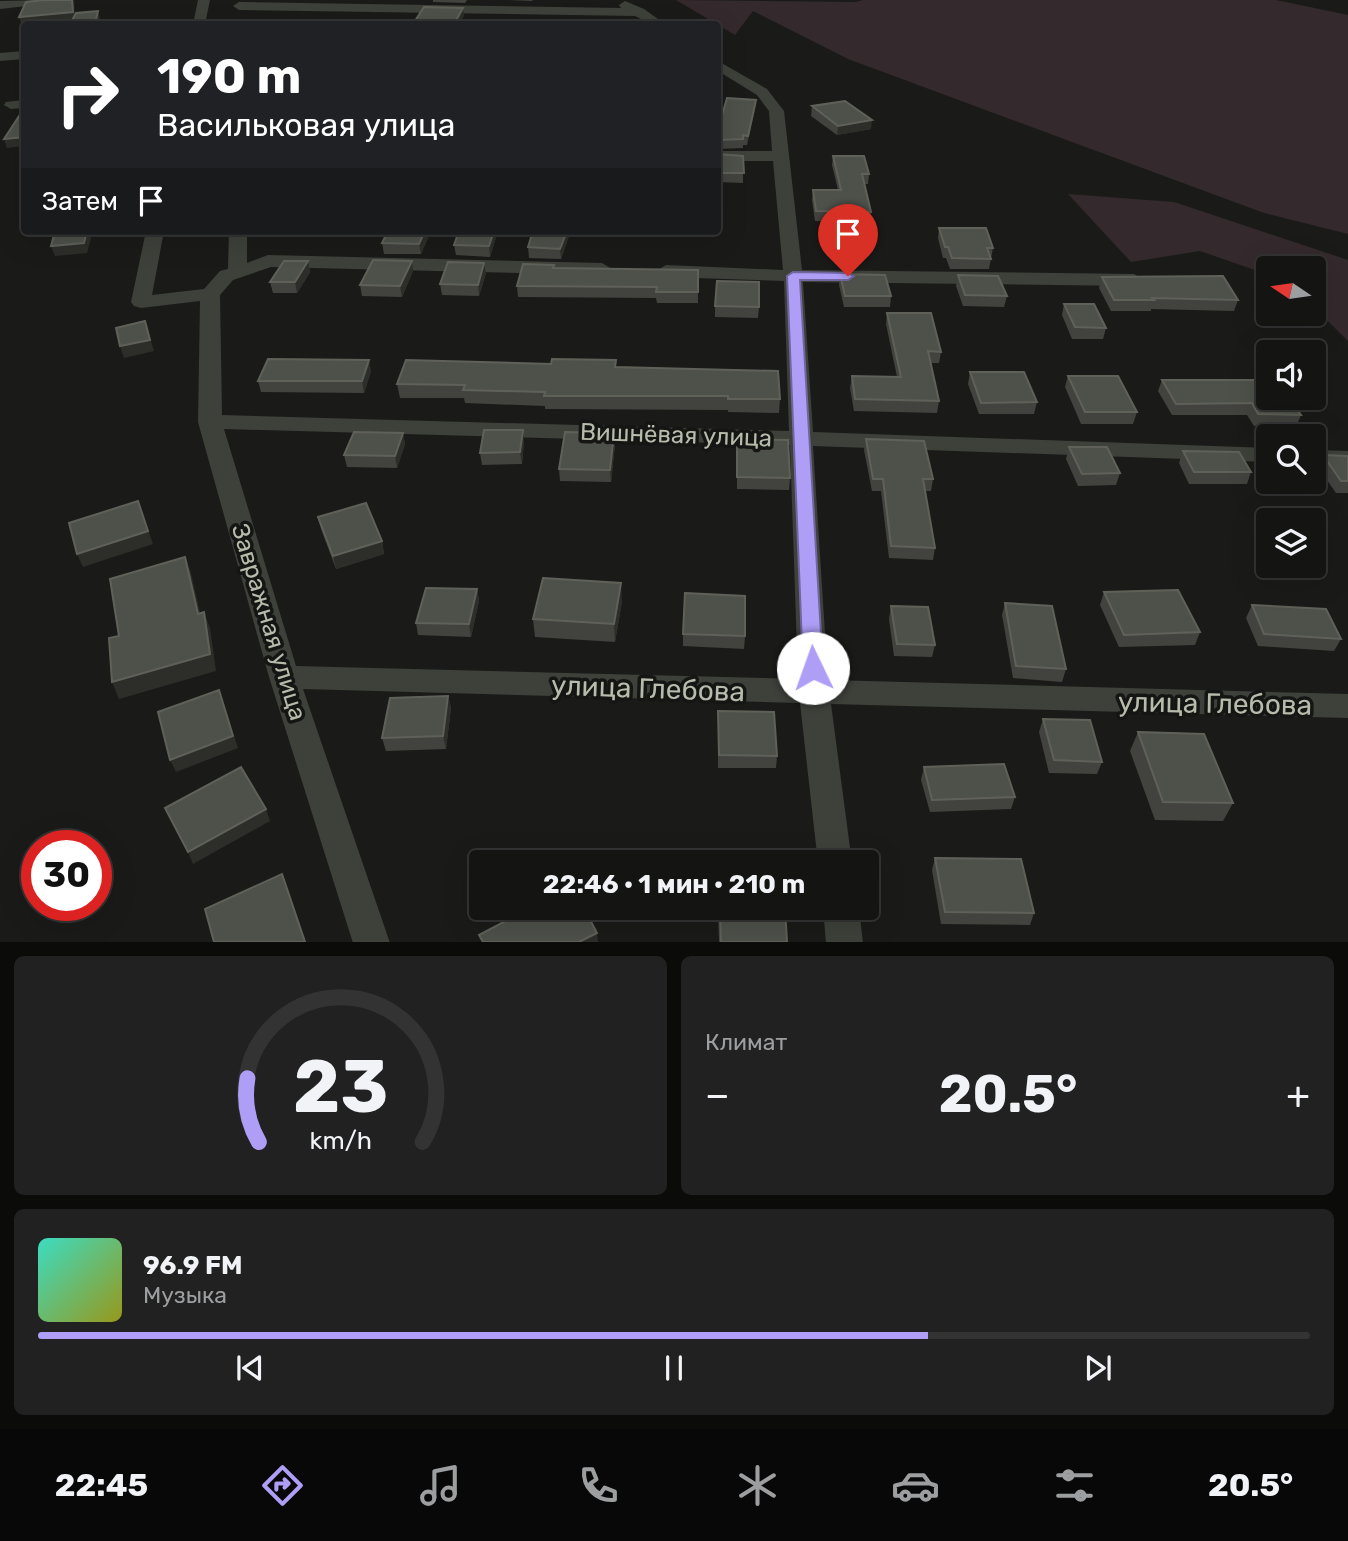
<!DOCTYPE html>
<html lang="ru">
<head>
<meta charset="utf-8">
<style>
	body { margin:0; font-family:Rubik,sans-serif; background:#212121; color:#f1f3f6; height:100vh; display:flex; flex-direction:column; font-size:26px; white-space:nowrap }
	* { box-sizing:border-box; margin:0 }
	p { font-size:23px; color:#9d9ea0 }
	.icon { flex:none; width:38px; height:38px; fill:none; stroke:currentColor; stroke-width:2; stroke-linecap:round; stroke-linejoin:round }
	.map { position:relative; height:942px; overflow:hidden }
	.panel { display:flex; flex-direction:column; gap:14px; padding:14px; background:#0b0b0a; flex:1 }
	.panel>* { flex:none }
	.banner { position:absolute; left:21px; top:21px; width:700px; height:214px; border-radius:7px; box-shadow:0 7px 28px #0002,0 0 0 2px #333; background:#202124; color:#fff; overflow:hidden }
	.needle { width:46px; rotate:283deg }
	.controls { position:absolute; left:1256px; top:256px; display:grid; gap:14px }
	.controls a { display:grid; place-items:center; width:70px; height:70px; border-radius:7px; background:#141413; box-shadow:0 7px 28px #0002,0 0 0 2px #333; font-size:35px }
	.speed { position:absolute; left:21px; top:830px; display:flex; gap:14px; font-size:35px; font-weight:700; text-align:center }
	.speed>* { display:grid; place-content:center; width:91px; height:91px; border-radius:50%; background:#141413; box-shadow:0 7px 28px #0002,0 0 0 2px #333; line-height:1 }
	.speed .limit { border:10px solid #d22; background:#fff; color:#111 }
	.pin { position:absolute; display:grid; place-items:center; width:60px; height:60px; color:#fff; margin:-72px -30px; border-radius:50% 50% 50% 0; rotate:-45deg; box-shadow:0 0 7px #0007 }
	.pin .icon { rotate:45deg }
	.me { position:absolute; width:77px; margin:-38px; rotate:357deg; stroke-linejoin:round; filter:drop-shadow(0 0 5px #0008) }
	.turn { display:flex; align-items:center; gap:24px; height:147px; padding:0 21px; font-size:32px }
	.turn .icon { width:91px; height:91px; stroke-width:2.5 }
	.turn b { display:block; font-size:49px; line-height:60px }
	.then { display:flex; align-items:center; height:66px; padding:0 21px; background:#0003; gap:14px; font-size:26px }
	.big { font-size:52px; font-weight:700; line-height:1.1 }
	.panel .tile { flex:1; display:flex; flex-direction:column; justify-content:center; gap:10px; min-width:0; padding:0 24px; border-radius:10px; background:#212121 }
	.panel .dial { align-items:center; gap:0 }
	.dial svg { height:182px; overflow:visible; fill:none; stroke:#333; stroke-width:7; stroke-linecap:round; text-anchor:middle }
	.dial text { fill:#f1f3f6; stroke:none }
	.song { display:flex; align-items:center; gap:21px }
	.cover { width:84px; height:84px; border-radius:10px; background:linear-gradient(135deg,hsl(170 70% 55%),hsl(60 70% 35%)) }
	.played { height:7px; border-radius:4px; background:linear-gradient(90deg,#ae9ef6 70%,#333 70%) }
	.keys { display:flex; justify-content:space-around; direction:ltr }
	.heat { display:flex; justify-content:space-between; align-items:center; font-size:38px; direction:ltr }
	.panel .tiles { flex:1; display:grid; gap:14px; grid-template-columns:1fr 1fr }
	.tile:last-child { grid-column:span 2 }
	.trip { position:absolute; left:469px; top:850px; width:410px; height:70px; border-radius:7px; background:#141413; box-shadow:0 7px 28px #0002,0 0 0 2px #333; font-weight:700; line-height:70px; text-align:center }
	.dock { display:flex; height:112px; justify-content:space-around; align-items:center; background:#080808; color:#9d9ea0 }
	.dock .icon { width:49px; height:49px }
	.dock .on { color:#ae9ef6 }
	.dock b { font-size:32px; color:#f1f3f6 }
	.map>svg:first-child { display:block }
	.green { fill:#34292c }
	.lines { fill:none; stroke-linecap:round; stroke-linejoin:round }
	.minor { fill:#3e403a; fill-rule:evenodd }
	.wall { fill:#42433e }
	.shaded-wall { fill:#2d2e2a }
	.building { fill:#4e504a; stroke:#5f6159; stroke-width:2 }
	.route { fill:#ae9ef6; stroke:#7167a0; stroke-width:2 }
	.labels { text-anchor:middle; stroke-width:7; stroke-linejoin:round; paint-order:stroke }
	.street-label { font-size:24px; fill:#b7bbab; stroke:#151614 }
	.near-street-label { font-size:28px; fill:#b7bbab; stroke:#151614 }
</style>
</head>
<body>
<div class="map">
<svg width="1348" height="943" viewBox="0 0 1348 943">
	<rect width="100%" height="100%" fill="#1a1b19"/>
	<!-- green -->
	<g class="green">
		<polygon points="676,0 856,2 863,0 1276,0 1348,15 1348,234 1264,213 848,59 753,11 735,35"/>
		<polygon points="1068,194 1174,202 1348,260 1348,341 1314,307 1314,268 1269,268 1269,275 1200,251 1131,262"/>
	</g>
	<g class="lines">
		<!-- minor -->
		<g class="minor">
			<polygon points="50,0 44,4 0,9 0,1"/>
			<polygon points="198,0 210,0 205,24 193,24"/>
			<polygon points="625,1 644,9 665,24 651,24 635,16 239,10 233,6 239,2 621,8 619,5"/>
			<polygon points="24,51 24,59 0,61 0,53"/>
			<path d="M718 61 767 89 784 111 802 270 1134 274 1144 280 1134 286 803 282 813 432 1269 448V462L813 446 828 680 1348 694V718L831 704 852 863H818L800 703 303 689 390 943H353L269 677 198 422 200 301 141 308 134 306 131 302 146 231H164L152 295 204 289 220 271 228 269 229 231H247V263L268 255 602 263 612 269 602 275 271 267 233 280 220 295 222 415 789 431 784 281 666 277 656 271 666 265 783 270 773 161H718V151H772L769 111 757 95 718 71ZM224 429 790 445 798 679 296 666Z"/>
			<polygon points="24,100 24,108 11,109 4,105 6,102"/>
			<polygon points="1314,450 1348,451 1348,465 1314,464"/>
			<polygon points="823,908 859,908 863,943 826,943"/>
		</g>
	</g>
	<!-- wall -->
	<g class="wall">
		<polygon points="433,0 467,0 465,3 433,2"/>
		<polygon points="508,0 533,0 532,1"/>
		<polygon points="756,100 755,109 747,145 743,145 743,148 718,149 719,126"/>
		<polygon points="812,106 871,129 837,135 811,116"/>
		<polygon points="718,154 743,156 743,183 718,182"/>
		<polygon points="833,156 869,174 868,184 864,184 871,212 869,222 815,221 812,200 813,190 838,190 832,165"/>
		<polygon points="939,228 993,248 989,269 950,269 946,258 943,258 938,238"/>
		<polygon points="459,231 497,231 497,234 490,257 456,255 454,245"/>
		<polygon points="430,233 421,254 384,254 382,243"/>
		<polygon points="569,236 561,259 529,258 528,247"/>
		<polygon points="308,261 310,272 297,293 273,293 270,282"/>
		<polygon points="484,263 486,273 479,296 442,295 440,284"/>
		<polygon points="554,268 698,270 698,303 657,303 656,298 518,297 517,286"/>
		<polygon points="413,271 402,297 362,296 360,285"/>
		<polygon points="840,274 891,296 890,307 844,307 839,285"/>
		<polygon points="958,275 1007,296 1004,307 963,306 956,286"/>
		<polygon points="1102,277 1238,300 1234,311 1151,309 1151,311 1111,311 1099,288"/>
		<polygon points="1064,304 1106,328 1103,339 1072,339 1062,315"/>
		<polygon points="715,306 759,307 758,318 715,317"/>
		<polygon points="887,313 941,352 939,363 930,363 939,401 937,413 854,411 850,388 852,376 897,377 886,324"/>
		<polygon points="616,360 616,367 780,399 779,413 728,412 728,410 545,409 545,406 465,403 464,398 400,398 397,384 551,364"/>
		<polygon points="371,371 364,393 261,392 258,381"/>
		<polygon points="970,372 1037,402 1034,414 979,414 968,384"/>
		<polygon points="1068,376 1137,412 1133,424 1081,424 1065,387"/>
		<polygon points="1162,380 1301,415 1296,427 1254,426 1247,415 1172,415 1158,391"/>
		<polygon points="403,433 405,444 397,468 347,467 344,455"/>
		<polygon points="614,433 615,445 611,482 560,481 559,469"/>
		<polygon points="737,439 790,478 789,490 737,489"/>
		<polygon points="866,439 933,479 931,491 925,491 935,548 933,560 889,558 881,491 872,491 864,450"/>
		<polygon points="524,441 522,464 482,465 480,453"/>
		<polygon points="1069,447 1120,473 1116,485 1078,486 1066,459"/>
		<polygon points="1183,451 1251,472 1247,484 1189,484 1179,463"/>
		<polygon points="1323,455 1348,456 1348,493 1336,493 1318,467"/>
		<polygon points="318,517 382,541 384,554 336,569 321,529"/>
		<polygon points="477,589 479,601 471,637 418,635 416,623"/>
		<polygon points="1104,592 1200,632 1195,645 1119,647 1100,605"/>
		<polygon points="622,601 615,642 535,637 533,619"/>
		<polygon points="1005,603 1066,669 1062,682 1013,678 1002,615"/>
		<polygon points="1252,605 1341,639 1334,651 1258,646 1246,618"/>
		<polygon points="891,606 935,645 932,657 894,656 889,619"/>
		<polygon points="683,634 745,636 744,649 683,646"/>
		<polygon points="448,696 451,708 446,749 386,751 382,738"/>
		<polygon points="718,711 777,756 776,768 718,768"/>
		<polygon points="1043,719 1102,762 1097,774 1049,773 1039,732"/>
		<polygon points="1138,732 1233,803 1223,821 1155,820 1130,751"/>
		<polygon points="924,767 1015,797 1011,809 930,812 921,780"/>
		<polygon points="935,858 1034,913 1030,925 941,924 932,870"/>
		<polygon points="718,908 785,908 787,942 719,942"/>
	</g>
	<!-- shaded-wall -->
	<g class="shaded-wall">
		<polygon points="74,0 75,19 21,23 19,17"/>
		<polygon points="463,8 464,16 459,24 454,24"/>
		<polygon points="98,11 100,18 99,24 95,24"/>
		<polygon points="756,100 755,109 747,145 748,136"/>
		<polygon points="872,120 871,129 837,135 838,126"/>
		<polygon points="24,137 24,146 7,148 4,139"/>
		<polygon points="87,231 93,231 87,253 55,256 51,246"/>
		<polygon points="425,231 430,231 430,233 421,254 419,244"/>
		<polygon points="494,231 497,231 497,234 490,257 489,246"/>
		<polygon points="567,231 569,231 569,236 561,259 560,249"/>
		<polygon points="308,261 310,272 297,293 295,282"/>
		<polygon points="412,261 413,271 402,297 400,286"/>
		<polygon points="484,263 486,273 479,296 478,285"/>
		<polygon points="145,321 154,351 124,358 120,346"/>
		<polygon points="369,360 371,371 364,393 362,381"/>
		<polygon points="523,430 524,441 522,464 520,452"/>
		<polygon points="403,433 405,444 397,468 395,456"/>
		<polygon points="614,433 615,445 611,482 610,470"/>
		<polygon points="138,501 153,544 83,567 77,554"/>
		<polygon points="382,541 384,554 336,569 333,556"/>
		<polygon points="185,557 191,573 204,630 198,614"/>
		<polygon points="621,583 622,601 615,642 614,624"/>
		<polygon points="477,589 479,601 471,637 469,624"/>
		<polygon points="204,612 210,628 216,671 119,699 112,682"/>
		<polygon points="219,690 238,748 176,772 170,760"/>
		<polygon points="448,696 451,708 446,749 443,736"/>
		<polygon points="266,809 270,821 193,864 188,852"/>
		<polygon points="282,874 289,892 306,942 305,942"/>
		<polygon points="597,933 598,942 579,942"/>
	</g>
	<!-- building -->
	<g class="building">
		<polygon points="43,0 72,0 73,12 19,17 26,2"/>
		<polygon points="424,7 463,8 454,24 413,24"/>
		<polygon points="98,11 95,24 70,24 76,13"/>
		<polygon points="727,98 756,100 748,136 743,135 743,139 718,140 718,126 719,126"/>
		<polygon points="845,101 872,120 838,126 812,106"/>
		<polygon points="24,105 24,137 4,139 23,110"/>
		<polygon points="718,154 743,156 744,173 718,173"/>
		<polygon points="833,156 864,156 869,174 862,174 871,212 816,211 813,190 841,190"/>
		<polygon points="939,228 986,228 993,248 987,248 991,259 952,258 948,247 945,247"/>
		<polygon points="55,231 87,231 84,243 51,246"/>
		<polygon points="388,231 425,231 419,244 382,243"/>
		<polygon points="459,231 494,231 489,246 454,245"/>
		<polygon points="533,231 567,231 560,249 528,247"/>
		<polygon points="373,260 412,261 400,286 360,285"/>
		<polygon points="284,261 308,261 295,282 270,282"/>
		<polygon points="448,262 484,263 478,285 440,284"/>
		<polygon points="523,264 554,265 553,268 698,270 698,292 656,292 657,287 517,286"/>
		<polygon points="840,274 885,275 891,296 845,296"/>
		<polygon points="958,275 998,276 1007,296 965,295"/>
		<polygon points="1223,276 1238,300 1152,298 1154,300 1114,300 1102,277"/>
		<polygon points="717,281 759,282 759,307 715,306"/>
		<polygon points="1064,304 1094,304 1106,328 1075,327"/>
		<polygon points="887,313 931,313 941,352 928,351 939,401 855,399 852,376 901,377"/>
		<polygon points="145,321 150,340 120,346 116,328"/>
		<polygon points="268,359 369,360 362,381 258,381"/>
		<polygon points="552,359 616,360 615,367 778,371 780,399 728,399 728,396 544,396 545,392 463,390 465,385 397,384 406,360 551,364"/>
		<polygon points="970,372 1024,372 1037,402 981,403"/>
		<polygon points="1068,376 1118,376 1137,412 1085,412"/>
		<polygon points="1162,380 1269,380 1269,397 1289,397 1301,415 1258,414 1252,403 1176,404"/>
		<polygon points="484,430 523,430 520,452 480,453"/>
		<polygon points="354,432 403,433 395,456 344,455"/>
		<polygon points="565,432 614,433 610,470 559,469"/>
		<polygon points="737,439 788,440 790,478 737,477"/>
		<polygon points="866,439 924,441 933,479 923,479 935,548 891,546 883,479 873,479"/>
		<polygon points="1069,447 1107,447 1120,473 1082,474"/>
		<polygon points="1183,451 1239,452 1251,472 1194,472"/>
		<polygon points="1323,455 1348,456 1348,481 1341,481"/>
		<polygon points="138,501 148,531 77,554 69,523"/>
		<polygon points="366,503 382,541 333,556 318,517"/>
		<polygon points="185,557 198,614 204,612 210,654 112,682 109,638 119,636 110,579"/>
		<polygon points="543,578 621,583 614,624 533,619"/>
		<polygon points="426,588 477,589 469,624 416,623"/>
		<polygon points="1178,590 1200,632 1124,635 1104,592"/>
		<polygon points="685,593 745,596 745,636 683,634"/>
		<polygon points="1005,603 1052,606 1066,669 1016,666"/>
		<polygon points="1252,605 1326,609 1341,639 1264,634"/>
		<polygon points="891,606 928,607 935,645 897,644"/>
		<polygon points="219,690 233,736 170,760 158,712"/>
		<polygon points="448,696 443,736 382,738 390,698"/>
		<polygon points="718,711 774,712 777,756 719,755"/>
		<polygon points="1043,719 1090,720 1102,762 1054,760"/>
		<polygon points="1138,732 1204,734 1233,803 1163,802"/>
		<polygon points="1004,764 1015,797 932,800 924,767"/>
		<polygon points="241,767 266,809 188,852 165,808"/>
		<polygon points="935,858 1021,859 1034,913 945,912"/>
		<polygon points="282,874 305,942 214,942 205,909"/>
		<polygon points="530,908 584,908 597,933 579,942 483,942 479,935"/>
		<polygon points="720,908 785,908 787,942 721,942"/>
	</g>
	<!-- route -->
	<polygon class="route" points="793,272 848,273 854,276 848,280 800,280 823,668 820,673 813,675 806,673 803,668 787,276"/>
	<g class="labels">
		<!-- street labels -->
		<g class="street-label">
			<text transform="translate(676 435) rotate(2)" y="8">Вишнёвая улица</text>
			<text transform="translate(269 622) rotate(73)" y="8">Завражная улица</text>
		</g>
		<!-- near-street labels -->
		<g class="near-street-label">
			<text transform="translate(648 688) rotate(2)" y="10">улица Глебова</text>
			<text transform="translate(1215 703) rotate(1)" y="10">улица Глебова</text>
		</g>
	</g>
</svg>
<div class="controls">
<a><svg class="needle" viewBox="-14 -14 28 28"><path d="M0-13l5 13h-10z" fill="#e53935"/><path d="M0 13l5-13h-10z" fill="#9d9ea0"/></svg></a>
<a><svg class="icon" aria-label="sound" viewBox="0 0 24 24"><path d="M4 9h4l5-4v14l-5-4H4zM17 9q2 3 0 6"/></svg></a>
<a><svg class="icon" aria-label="search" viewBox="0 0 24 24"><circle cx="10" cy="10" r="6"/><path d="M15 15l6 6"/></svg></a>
<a><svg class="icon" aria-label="layers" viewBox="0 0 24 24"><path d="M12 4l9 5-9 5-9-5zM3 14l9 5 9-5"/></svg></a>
</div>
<div class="speed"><div class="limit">30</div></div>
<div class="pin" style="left:848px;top:276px;background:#d93025"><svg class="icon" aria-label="arrive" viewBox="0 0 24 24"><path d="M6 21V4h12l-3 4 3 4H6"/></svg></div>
<svg class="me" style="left:813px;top:668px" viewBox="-20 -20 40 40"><circle r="19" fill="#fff"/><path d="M0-13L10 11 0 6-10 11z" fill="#ae9ef6"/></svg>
<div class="trip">22:46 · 1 мин · 210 m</div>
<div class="banner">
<div class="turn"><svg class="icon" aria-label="right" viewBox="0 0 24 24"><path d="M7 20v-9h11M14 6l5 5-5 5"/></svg><div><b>190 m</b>Васильковая улица</div></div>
<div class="then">Затем<svg class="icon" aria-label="arrive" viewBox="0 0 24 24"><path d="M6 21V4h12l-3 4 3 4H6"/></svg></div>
</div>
</div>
<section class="panel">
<div class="tiles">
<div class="tile dial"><svg viewBox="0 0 100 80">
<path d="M14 69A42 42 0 1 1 86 69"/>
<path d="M14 69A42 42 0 0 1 9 41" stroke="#ae9ef6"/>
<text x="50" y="56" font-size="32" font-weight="700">23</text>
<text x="50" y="72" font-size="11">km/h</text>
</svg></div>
<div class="tile"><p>Климат</p>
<div class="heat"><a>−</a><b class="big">20.5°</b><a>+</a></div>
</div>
<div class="tile">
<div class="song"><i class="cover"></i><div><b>96.9 FM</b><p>Музыка</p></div></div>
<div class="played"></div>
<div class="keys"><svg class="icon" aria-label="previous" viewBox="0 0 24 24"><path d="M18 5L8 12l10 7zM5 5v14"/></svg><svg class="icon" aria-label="pause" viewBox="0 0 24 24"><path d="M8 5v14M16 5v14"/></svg><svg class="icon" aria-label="next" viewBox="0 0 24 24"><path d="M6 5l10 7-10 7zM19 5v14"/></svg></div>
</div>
</div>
</section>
<nav class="dock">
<b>22:45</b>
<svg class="icon on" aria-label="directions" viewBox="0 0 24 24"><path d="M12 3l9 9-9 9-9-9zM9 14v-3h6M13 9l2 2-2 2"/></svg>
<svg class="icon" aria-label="music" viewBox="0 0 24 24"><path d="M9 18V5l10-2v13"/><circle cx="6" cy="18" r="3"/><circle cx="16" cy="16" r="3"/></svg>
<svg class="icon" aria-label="phone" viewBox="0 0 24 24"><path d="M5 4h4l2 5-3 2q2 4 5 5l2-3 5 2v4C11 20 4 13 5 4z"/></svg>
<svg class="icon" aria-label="climate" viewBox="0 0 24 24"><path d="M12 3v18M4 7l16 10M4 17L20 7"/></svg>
<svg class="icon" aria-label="car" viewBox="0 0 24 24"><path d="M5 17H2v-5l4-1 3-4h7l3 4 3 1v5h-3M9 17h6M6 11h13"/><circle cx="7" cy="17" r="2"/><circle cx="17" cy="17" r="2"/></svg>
<svg class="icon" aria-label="filters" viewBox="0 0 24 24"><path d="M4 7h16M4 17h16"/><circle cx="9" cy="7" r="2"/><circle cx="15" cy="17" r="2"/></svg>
<b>20.5°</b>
</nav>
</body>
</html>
